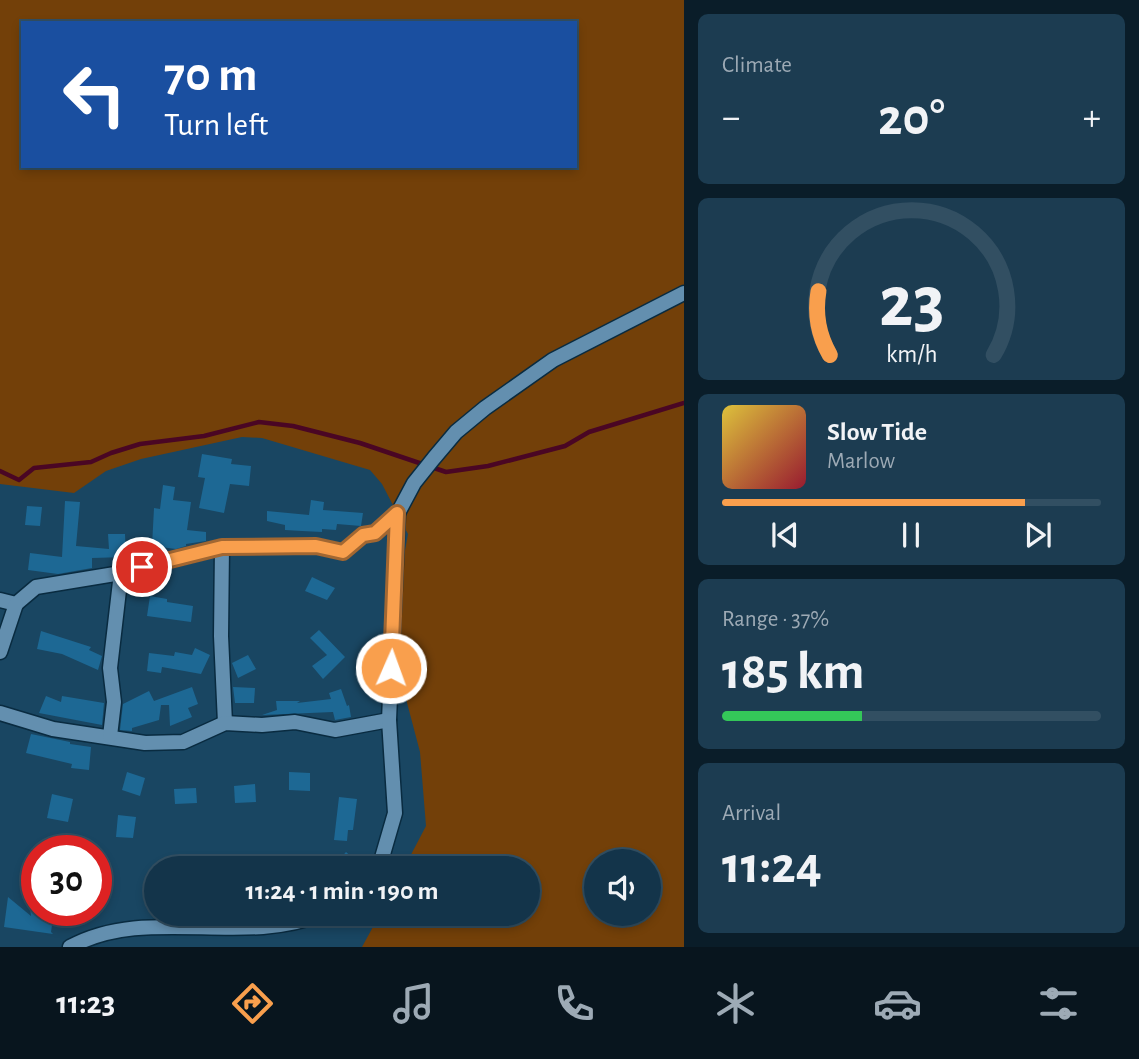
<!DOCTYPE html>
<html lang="en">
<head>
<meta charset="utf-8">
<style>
	body { margin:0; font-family:"Alegreya Sans",sans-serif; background:#1c3c51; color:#f1f3f6; height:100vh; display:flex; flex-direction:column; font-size:26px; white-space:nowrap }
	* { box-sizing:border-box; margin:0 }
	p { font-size:23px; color:#9daab5 }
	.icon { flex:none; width:38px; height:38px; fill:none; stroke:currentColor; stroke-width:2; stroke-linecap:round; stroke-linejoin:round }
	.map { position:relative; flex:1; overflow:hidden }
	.panel { display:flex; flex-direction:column; gap:14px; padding:14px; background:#0a1d29; width:455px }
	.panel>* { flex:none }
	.top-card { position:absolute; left:21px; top:21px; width:556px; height:147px; border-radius:0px; box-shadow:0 4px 10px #0003,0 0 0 2px #324f62; background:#1a4fa0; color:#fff; overflow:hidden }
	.buttons { position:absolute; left:584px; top:849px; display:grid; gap:14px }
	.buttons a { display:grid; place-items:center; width:77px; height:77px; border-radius:50%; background:#13344a; box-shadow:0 4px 10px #0003,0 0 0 2px #324f62; font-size:35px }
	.speed { position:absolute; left:21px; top:835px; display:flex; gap:14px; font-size:35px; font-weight:700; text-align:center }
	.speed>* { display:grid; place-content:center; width:91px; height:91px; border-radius:50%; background:#13344a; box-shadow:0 4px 10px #0003,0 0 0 2px #324f62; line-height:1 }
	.speed .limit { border:10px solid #d22; background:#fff; color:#111 }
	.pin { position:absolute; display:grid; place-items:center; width:60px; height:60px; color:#fff; margin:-30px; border:4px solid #fff; border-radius:50%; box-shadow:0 2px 7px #0007 }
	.me { position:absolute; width:77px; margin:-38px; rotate:2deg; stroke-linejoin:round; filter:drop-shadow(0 0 5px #0008) }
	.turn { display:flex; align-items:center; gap:24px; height:147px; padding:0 28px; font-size:32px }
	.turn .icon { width:91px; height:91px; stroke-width:2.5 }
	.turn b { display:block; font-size:49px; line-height:60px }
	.big { font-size:52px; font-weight:700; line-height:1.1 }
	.panel .card { flex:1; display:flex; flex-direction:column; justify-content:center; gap:10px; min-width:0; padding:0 24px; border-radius:10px; background:#1c3c51 }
	.panel .dial { align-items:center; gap:0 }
	.dial svg { height:182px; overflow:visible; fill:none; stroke:#324f62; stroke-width:7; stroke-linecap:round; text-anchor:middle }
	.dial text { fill:#f1f3f6; stroke:none }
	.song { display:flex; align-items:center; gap:21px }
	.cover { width:84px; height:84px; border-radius:10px; background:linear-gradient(135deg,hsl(50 70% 55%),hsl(350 70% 35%)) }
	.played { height:7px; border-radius:4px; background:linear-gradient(90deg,#f99f4d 80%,#324f62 80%) }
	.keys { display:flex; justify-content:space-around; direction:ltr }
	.heat { display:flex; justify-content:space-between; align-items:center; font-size:38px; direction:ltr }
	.charge { height:10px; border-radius:5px; background:linear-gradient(90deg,#34c759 37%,#324f62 0) }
	.trip { position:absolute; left:144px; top:856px; width:396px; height:70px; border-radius:35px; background:#13344a; box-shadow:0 4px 10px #0003,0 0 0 2px #324f62; font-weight:700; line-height:70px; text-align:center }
	.tab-bar { display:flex; height:112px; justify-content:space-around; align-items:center; background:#08151e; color:#9daab5 }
	.tab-bar .icon { width:49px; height:49px }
	.tab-bar .selected { color:#f99f4d }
	.tab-bar b { font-size:32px; color:#f1f3f6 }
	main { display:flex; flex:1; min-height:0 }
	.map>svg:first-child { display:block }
	.green { fill:#734009; fill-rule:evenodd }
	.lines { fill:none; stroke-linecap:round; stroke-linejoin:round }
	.stream { stroke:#4a0624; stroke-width:4.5 }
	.building { fill:#1d6894 }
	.minor-casing { stroke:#092b40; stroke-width:17 }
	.minor { stroke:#638faf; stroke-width:14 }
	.route-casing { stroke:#a26732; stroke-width:18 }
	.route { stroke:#f99f4d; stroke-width:12 }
</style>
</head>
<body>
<main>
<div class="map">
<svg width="684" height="947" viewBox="0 0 684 947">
	<rect width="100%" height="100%" fill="#194662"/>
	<!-- green -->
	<path class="green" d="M0 0H684V947H362L380 914H527V868H404L426 826 420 752 396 661 395 606 408 534 382 484 370 470 262 438 242 437 141 459 106 471 74 493 0 484ZM23 23H576V166H23ZM597 861H649V914H597Z"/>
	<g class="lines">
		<!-- stream -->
		<polyline class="stream" points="0,471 19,480 34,468 91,462 111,453 140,444 204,436 259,422 293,426 360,443 446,472 488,466 565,446 589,432 684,403"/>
	</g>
	<!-- building -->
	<g class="building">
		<polygon points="202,454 232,459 231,464 251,466 249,486 230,484 224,513 199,508 205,478 198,477"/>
		<polygon points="163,485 175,487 173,500 191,502 187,530 206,532 206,541 186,544 186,546 176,549 152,546 154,508 160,509"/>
		<polygon points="311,500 324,502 323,510 363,513 361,526 337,524 336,530 322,529 322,532 302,531 285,530 285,525 267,521 267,511 309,515"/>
		<polygon points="65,501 80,502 76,546 109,549 108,534 125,534 126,557 92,558 92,568 58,574 28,570 30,553 62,557"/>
		<polygon points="27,506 42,507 40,526 25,525"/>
		<polygon points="312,577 335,588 327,600 305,591"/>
		<polygon points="150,596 167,599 167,602 193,606 191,622 147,616"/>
		<polygon points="319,630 345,657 323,679 312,666 327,655 310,638"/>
		<polygon points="41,631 91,647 89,650 102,656 98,670 62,654 37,649"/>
		<polygon points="195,648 210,655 201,674 162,667 161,673 147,671 149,653 174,656 175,652 192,655"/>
		<polygon points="248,655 256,669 238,678 232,663"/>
		<polygon points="192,687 198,704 188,708 192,717 170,726 169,705 161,705 159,720 132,728 132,731 120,730 123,704 149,691 154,701"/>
		<polygon points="233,687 255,688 254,703 235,703"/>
		<polygon points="341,689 347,706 349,705 351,717 335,720 333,712 262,715 277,710 276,701 300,701 297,703 331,699 329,693"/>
		<polygon points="46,696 61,702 62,696 104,703 102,725 39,713"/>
		<polygon points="31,734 70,742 70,744 91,747 89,770 71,768 72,764 26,753"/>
		<polygon points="127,772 145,778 140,796 122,790"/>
		<polygon points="289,772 310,773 310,791 289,790"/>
		<polygon points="255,784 256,802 235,803 234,786"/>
		<polygon points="196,788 197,803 175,804 174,789"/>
		<polygon points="52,794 73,799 68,822 47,818"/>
		<polygon points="339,797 357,799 353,830 348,830 347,841 334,840"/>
		<polygon points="118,815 136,817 133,838 116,837"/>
		<polygon points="346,852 364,868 332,868"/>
		<polygon points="8,897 31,916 30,908 54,911 51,932 53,934 4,927"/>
	</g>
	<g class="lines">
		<!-- minor casing -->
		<g class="minor-casing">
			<g id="minor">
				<polyline points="222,547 221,636 225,723"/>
				<polyline points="0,600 16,604 36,587 121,573 222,547 316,546 343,552 363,535 375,533 398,513 414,483 434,458 456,432 485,408 553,360 684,293"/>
				<polyline points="0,652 16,604"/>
				<polyline points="0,713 53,729 145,743 183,742 225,723 262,725 295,722 335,730 389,720"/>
				<polyline points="110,736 114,702 110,668 121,573"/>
				<polyline points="379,868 395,813 389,720 398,513"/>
				<path d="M70 947C147 905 241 947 322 914"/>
			</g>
		</g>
		<!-- minor -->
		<use href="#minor" class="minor"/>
	</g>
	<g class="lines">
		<!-- route casing -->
		<g class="route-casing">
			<polyline id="route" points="142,567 222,547 316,546 343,552 363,535 375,533 397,513 391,668"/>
		</g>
		<!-- route -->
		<use href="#route" class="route"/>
	</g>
</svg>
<div class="buttons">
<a><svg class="icon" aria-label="sound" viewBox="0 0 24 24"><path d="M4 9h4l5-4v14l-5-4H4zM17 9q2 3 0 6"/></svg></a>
</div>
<div class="speed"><div class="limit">30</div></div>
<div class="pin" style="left:142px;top:567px;background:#d93025"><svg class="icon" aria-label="arrive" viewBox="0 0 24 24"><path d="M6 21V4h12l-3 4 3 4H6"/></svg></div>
<svg class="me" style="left:391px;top:668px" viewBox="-20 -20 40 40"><circle r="17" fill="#f99f4d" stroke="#fff" stroke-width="3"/><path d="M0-11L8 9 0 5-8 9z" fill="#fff"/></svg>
<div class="trip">11:24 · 1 min · 190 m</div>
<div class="top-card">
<div class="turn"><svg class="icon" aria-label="left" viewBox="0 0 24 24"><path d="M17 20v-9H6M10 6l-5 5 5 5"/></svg><div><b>70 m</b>Turn left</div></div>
</div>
</div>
<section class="panel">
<div class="card"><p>Climate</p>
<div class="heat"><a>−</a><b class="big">20°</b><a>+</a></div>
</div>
<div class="card dial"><svg viewBox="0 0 100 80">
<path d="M14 69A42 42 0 1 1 86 69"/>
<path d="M14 69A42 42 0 0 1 9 41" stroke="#f99f4d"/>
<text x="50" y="56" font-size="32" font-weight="700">23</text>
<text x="50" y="72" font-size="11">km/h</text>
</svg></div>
<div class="card">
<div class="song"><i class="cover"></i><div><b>Slow Tide</b><p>Marlow</p></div></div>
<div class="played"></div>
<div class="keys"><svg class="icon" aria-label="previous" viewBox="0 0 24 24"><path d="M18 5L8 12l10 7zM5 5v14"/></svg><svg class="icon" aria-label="pause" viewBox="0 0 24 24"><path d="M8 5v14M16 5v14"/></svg><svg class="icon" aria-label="next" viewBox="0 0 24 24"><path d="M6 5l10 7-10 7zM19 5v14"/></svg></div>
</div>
<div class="card"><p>Range · 37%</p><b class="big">185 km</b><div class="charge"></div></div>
<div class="card"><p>Arrival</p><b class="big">11:24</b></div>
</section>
</main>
<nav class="tab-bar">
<b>11:23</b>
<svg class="icon selected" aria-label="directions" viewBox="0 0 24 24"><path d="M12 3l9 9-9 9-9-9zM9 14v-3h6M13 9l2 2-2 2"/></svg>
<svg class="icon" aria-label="music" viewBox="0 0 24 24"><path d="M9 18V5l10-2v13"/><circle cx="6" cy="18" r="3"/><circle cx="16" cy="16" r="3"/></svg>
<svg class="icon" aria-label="phone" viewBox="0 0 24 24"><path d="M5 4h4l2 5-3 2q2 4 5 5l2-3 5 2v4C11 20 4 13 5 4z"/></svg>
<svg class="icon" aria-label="climate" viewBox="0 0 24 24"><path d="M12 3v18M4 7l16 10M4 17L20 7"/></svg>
<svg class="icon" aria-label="car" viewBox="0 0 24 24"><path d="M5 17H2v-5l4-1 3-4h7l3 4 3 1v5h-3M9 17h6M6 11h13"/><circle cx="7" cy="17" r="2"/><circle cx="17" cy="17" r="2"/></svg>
<svg class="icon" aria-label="filters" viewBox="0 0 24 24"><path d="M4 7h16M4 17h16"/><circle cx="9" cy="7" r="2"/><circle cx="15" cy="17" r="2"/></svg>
</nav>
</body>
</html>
